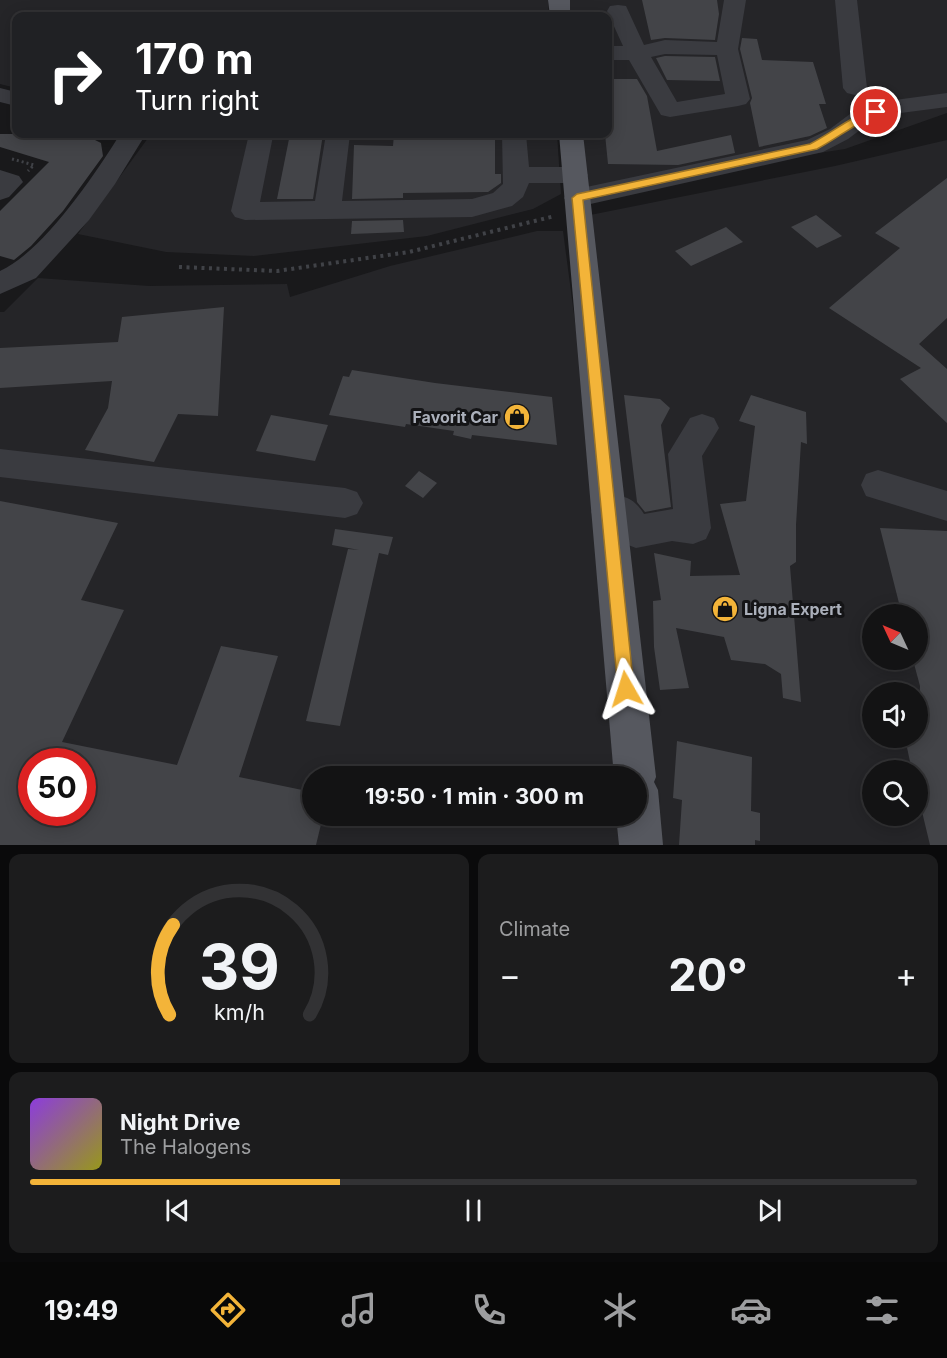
<!DOCTYPE html>
<html lang="en">
<head>
<meta charset="utf-8">
<style>
	body { margin:0; font-family:Inter,sans-serif; background:#1c1c1d; color:#f1f3f6; height:100vh; display:flex; flex-direction:column; font-size:22px; white-space:nowrap }
	* { box-sizing:border-box; margin:0 }
	p { font-size:20px; color:#9d9ea0 }
	.icon { flex:none; width:33px; height:33px; fill:none; stroke:currentColor; stroke-width:2; stroke-linecap:round; stroke-linejoin:round }
	.map { position:relative; height:845px; overflow:hidden }
	.side { display:flex; flex-direction:column; gap:9px; padding:9px; background:#0a0a0b; flex:1 }
	.side>* { flex:none }
	.guide { position:absolute; left:12px; top:12px; width:600px; height:126px; border-radius:12px; box-shadow:0 3px 15px #0003,0 0 0 2px #323234; background:#202124; color:#fff; overflow:hidden }
	.needle { width:39px; rotate:314deg }
	.buttons { position:absolute; left:862px; top:604px; display:grid; gap:12px }
	.buttons a { display:grid; place-items:center; width:66px; height:66px; border-radius:50%; background:#131314; box-shadow:0 3px 15px #0003,0 0 0 2px #323234; font-size:30px }
	.speed { position:absolute; left:18px; top:748px; display:flex; gap:12px; font-size:30px; font-weight:700; text-align:center }
	.speed>* { display:grid; place-content:center; width:78px; height:78px; border-radius:50%; background:#131314; box-shadow:0 3px 15px #0003,0 0 0 2px #323234; line-height:1 }
	.speed .limit { border:9px solid #d22; background:#fff; color:#111 }
	.pin { position:absolute; display:grid; place-items:center; width:51px; height:51px; color:#fff; margin:-26px; border:3px solid #fff; border-radius:50%; box-shadow:0 2px 6px #0007 }
	.me { position:absolute; width:66px; margin:-33px; rotate:354deg; stroke-linejoin:round; filter:drop-shadow(0 0 4px #0008) }
	.turn { display:flex; align-items:center; gap:21px; height:126px; padding:0 24px; font-size:27px }
	.turn .icon { width:78px; height:78px; stroke-width:2.5 }
	.turn b { display:block; font-size:42px; line-height:51px }
	.big { font-size:45px; font-weight:700; line-height:1.1 }
	.side .tile { flex:1; display:flex; flex-direction:column; justify-content:center; gap:9px; min-width:0; padding:0 21px; border-radius:12px; background:#1c1c1d }
	.side .dial { align-items:center; gap:0 }
	.dial svg { height:156px; overflow:visible; fill:none; stroke:#323234; stroke-width:7; stroke-linecap:round; text-anchor:middle }
	.dial text { fill:#f1f3f6; stroke:none }
	.song { display:flex; align-items:center; gap:18px }
	.cover { width:72px; height:72px; border-radius:9px; background:linear-gradient(135deg,hsl(270 70% 55%),hsl(60 70% 35%)) }
	.played { height:6px; border-radius:3px; background:linear-gradient(90deg,#f3b439 35%,#323234 35%) }
	.keys { display:flex; justify-content:space-around; direction:ltr }
	.heat { display:flex; justify-content:space-between; align-items:center; font-size:33px; direction:ltr }
	.side .tiles { flex:1; display:grid; gap:9px; grid-template-columns:1fr 1fr }
	.tile:last-child { grid-column:span 2 }
	.trip { position:absolute; left:302px; top:766px; width:345px; height:60px; border-radius:30px; background:#131314; box-shadow:0 3px 15px #0003,0 0 0 2px #323234; font-weight:700; line-height:60px; text-align:center }
	.dock { display:flex; height:96px; justify-content:space-around; align-items:center; background:#080808; color:#9d9ea0 }
	.dock .icon { width:42px; height:42px }
	.dock .active { color:#f3b439 }
	.dock b { font-size:27px; color:#f1f3f6 }
	.map>svg:first-child { display:block }
	.built { fill:#252528; fill-rule:evenodd }
	.building { fill:#434448; fill-rule:evenodd }
	.lines { fill:none; stroke-linecap:round; stroke-linejoin:round }
	.path-far1 { stroke:#404247; stroke-width:3; stroke-dasharray:2 3; stroke-linecap:butt }
	.path { stroke:#404247; stroke-width:4; stroke-dasharray:3 4.5; stroke-linecap:butt }
	.minor { fill:#3a3b40; fill-rule:evenodd }
	.major { fill:#56585f; fill-rule:evenodd }
	.route { fill:#f3b439; stroke:#9e7525; stroke-width:1.5 }
	.labels { text-anchor:middle; stroke-width:6; stroke-linejoin:round; paint-order:stroke }
	.poi-label { font-size:16px; font-weight:bold; fill:#abb0bb; stroke:#141416; text-anchor:end }
</style>
</head>
<body>
<div class="map">
<svg width="947" height="845" viewBox="0 0 947 845">
	<rect width="100%" height="100%" fill="#19191b"/>
	<!-- built -->
	<g class="built">
		<polygon points="0,0 548,0 549,16 16,16 16,88 0,84"/>
		<polygon points="567,0 947,0 947,113 845,149 584,189 579,134 608,134 608,16 568,16"/>
		<polygon points="151,134 557,134 561,194 533,209 427,236 254,256 166,252 78,234"/>
		<path d="M947 140V845H653L585 216 835 166ZM873 615H918V660H873ZM873 693H918V738H873ZM873 771H918V816H873Z"/>
		<path d="M537 231H563L592 451 618 777H312V816H621L623 845H0V312H4L38 278 149 286 287 284 290 297 390 266ZM32 762H82V813H32Z"/>
	</g>
	<!-- building -->
	<g class="building">
		<polygon points="642,0 717,0 719,14 715,40 665,38 651,40"/>
		<polygon points="742,38 757,39 762,60 813,62 826,104 819,104 827,128 810,136 759,147 750,103 752,98 740,49"/>
		<polygon points="665,56 715,57 720,81 667,80 656,58"/>
		<polygon points="608,79 637,79 647,96 657,151 731,135 735,153 678,165 608,164 605,134 608,134"/>
		<polygon points="0,134 83,134 101,143 103,156 63,211 31,246 14,260 0,256 0,211 49,162 0,147"/>
		<polygon points="290,134 323,134 313,199 277,199"/>
		<polygon points="394,134 495,134 495,174 501,174 501,183 488,192 403,193 403,198 352,199 354,145 393,146"/>
		<polygon points="947,178 947,318 919,344 947,369 947,423 900,379 921,368 829,308 900,248 875,233"/>
		<polygon points="816,215 842,236 817,248 791,227"/>
		<polygon points="403,220 404,232 351,234 352,221"/>
		<polygon points="726,227 743,242 691,266 675,251"/>
		<polygon points="224,307 218,416 178,414 154,462 85,450 108,408 112,381 0,388 0,348 118,342 122,317"/>
		<polygon points="352,370 435,383 552,397 557,445 472,435 471,439 453,435 454,431 406,424 405,427 329,415 343,376 349,377"/>
		<polygon points="624,395 660,399 670,408 661,425 671,507 645,512 637,502"/>
		<polygon points="751,395 806,412 807,444 801,442 796,525 796,562 790,566 801,702 783,698 781,674 765,664 731,660 724,637 676,628 689,688 660,690 654,647 653,601 661,600 654,553 691,561 690,576 740,575 720,504 746,501 755,426 739,421"/>
		<polygon points="271,415 328,425 315,461 256,451"/>
		<polygon points="419,471 437,483 423,498 405,486"/>
		<path d="M0 501 118 523 81 600 124 610 62 742 177 765 221 646 278 656 239 777 312 792V816H323L316 845H0ZM32 762H82V813H32Z"/>
		<polygon points="880,528 947,531 947,845 930,845 918,795 918,771 912,771 905,738 918,738 920,686 913,660 918,660 918,615 902,615"/>
		<polygon points="335,529 393,537 388,555 379,553 340,726 306,721 348,549 359,550 332,545"/>
		<polygon points="677,741 752,757 751,811 760,813 760,841 755,840 755,845 679,845 682,800 673,798"/>
	</g>
	<g class="lines">
		<!-- path-far1 -->
		<polyline class="path-far1" points="12,159 34,165 28,171"/>
		<!-- path -->
		<polyline class="path" points="179,267 277,271 409,252 555,216"/>
		<!-- minor -->
		<g class="minor">
			<path d="M724 0H746L738 49 750 99 746 104 738 106 670 117 661 115 629 60H608V46H623L607 11 610 6 618 5 626 6 644 45 665 40 717 42ZM665 54 717 55 725 94 677 102 651 57Z"/>
			<polygon points="835,0 857,0 867,88 863,93 855,95 847,93 843,88"/>
			<polygon points="0,88 16,92 16,106 0,102"/>
			<polygon points="947,93 947,107 893,114 872,121 848,139 823,152 577,207 568,204 564,198 568,192 577,189 807,140 830,129 854,111 880,102"/>
			<path d="M114 134H141L144 137 115 184 89 220 36 278 0 294V271C42 252 92 179 117 139Z"/>
			<polygon points="249,134 271,134 273,136 260,202 315,201 326,134 350,134 342,201 472,199 493,193 503,184 502,134 526,134 529,167 575,167 584,169 588,175 584,181 575,183 529,183 523,197 512,206 472,217 245,220 235,217 231,211"/>
			<polygon points="0,170 19,176 23,182 9,197 0,200"/>
			<path d="M702 414 714 418 719 428 702 456 711 528 706 539 693 544 672 541 636 548 623 543 613 528 596 523 591 512 596 501C619 493 631 494 644 514L673 509 668 454 690 418Z"/>
			<polygon points="0,449 345,488 357,492 363,503 357,514 345,518 0,477"/>
			<polygon points="878,470 947,491 947,521 866,496 861,485 866,474"/>
		</g>
		<!-- major -->
		<g class="major">
			<polygon points="548,0 570,0 570,16 550,16"/>
			<polygon points="559,134 583,134 656,777 654,782 658,790 663,845 619,845 616,816 636,816 636,777 614,777"/>
		</g>
	</g>
	<!-- route -->
	<path class="route" d="M876 109H879V114C857 122 838 138 817 149L583 200 634 689 632 695 626 697 620 695 618 689 572 198 577 194 810 144C832 133 852 115 876 109Z"/>
	<!-- icons -->
	<defs>
		<g id="shop-disc" transform="scale(1.35)"><circle r="9.5" fill="#f3b439" stroke="#141416"/><path d="M-5-2.5h2.3a2.7 3.5 0 0 1 5.4 0H5L5.5 6h-11ZM-1.5-2.5h3a1.5 2.3 0 0 0-3 0Z" fill="#111"/></g>
	</defs>
	<g fill-rule="evenodd">
		<use href="#shop-disc" x="517" y="417"/>
		<use href="#shop-disc" x="725" y="609"/>
	</g>
	<g class="labels">
		<!-- poi labels -->
		<g class="poi-label">
			<text x="498" y="423">Favorit Car</text>
			<text x="744" y="615" text-anchor="start">Ligna Expert</text>
		</g>
	</g>
</svg>
<div class="buttons">
<a><svg class="needle" viewBox="-14 -14 28 28"><path d="M0-13l5 13h-10z" fill="#e53935"/><path d="M0 13l5-13h-10z" fill="#9d9ea0"/></svg></a>
<a><svg class="icon" aria-label="sound" viewBox="0 0 24 24"><path d="M4 9h4l5-4v14l-5-4H4zM17 9q2 3 0 6"/></svg></a>
<a><svg class="icon" aria-label="search" viewBox="0 0 24 24"><circle cx="10" cy="10" r="6"/><path d="M15 15l6 6"/></svg></a>
</div>
<div class="speed"><div class="limit">50</div></div>
<div class="pin" style="left:876px;top:112px;background:#d93025"><svg class="icon" aria-label="arrive" viewBox="0 0 24 24"><path d="M6 21V4h12l-3 4 3 4H6"/></svg></div>
<svg class="me" style="left:626px;top:689px" viewBox="-20 -20 40 40"><path d="M0-17L14 15 0 8-14 15z" fill="#f3b439" stroke="#fff" stroke-width="4"/></svg>
<div class="trip">19:50 · 1 min · 300 m</div>
<div class="guide">
<div class="turn"><svg class="icon" aria-label="right" viewBox="0 0 24 24"><path d="M7 20v-9h11M14 6l5 5-5 5"/></svg><div><b>170 m</b>Turn right</div></div>
</div>
</div>
<section class="side">
<div class="tiles">
<div class="tile dial"><svg viewBox="0 0 100 80">
<path d="M14 69A42 42 0 1 1 86 69"/>
<path d="M14 69A42 42 0 0 1 16 23" stroke="#f3b439"/>
<text x="50" y="56" font-size="32" font-weight="700">39</text>
<text x="50" y="72" font-size="11">km/h</text>
</svg></div>
<div class="tile"><p>Climate</p>
<div class="heat"><a>−</a><b class="big">20°</b><a>+</a></div>
</div>
<div class="tile">
<div class="song"><i class="cover"></i><div><b>Night Drive</b><p>The Halogens</p></div></div>
<div class="played"></div>
<div class="keys"><svg class="icon" aria-label="previous" viewBox="0 0 24 24"><path d="M18 5L8 12l10 7zM5 5v14"/></svg><svg class="icon" aria-label="pause" viewBox="0 0 24 24"><path d="M8 5v14M16 5v14"/></svg><svg class="icon" aria-label="next" viewBox="0 0 24 24"><path d="M6 5l10 7-10 7zM19 5v14"/></svg></div>
</div>
</div>
</section>
<nav class="dock">
<b>19:49</b>
<svg class="icon active" aria-label="directions" viewBox="0 0 24 24"><path d="M12 3l9 9-9 9-9-9zM9 14v-3h6M13 9l2 2-2 2"/></svg>
<svg class="icon" aria-label="music" viewBox="0 0 24 24"><path d="M9 18V5l10-2v13"/><circle cx="6" cy="18" r="3"/><circle cx="16" cy="16" r="3"/></svg>
<svg class="icon" aria-label="phone" viewBox="0 0 24 24"><path d="M5 4h4l2 5-3 2q2 4 5 5l2-3 5 2v4C11 20 4 13 5 4z"/></svg>
<svg class="icon" aria-label="climate" viewBox="0 0 24 24"><path d="M12 3v18M4 7l16 10M4 17L20 7"/></svg>
<svg class="icon" aria-label="car" viewBox="0 0 24 24"><path d="M5 17H2v-5l4-1 3-4h7l3 4 3 1v5h-3M9 17h6M6 11h13"/><circle cx="7" cy="17" r="2"/><circle cx="17" cy="17" r="2"/></svg>
<svg class="icon" aria-label="filters" viewBox="0 0 24 24"><path d="M4 7h16M4 17h16"/><circle cx="9" cy="7" r="2"/><circle cx="15" cy="17" r="2"/></svg>
</nav>
</body>
</html>
